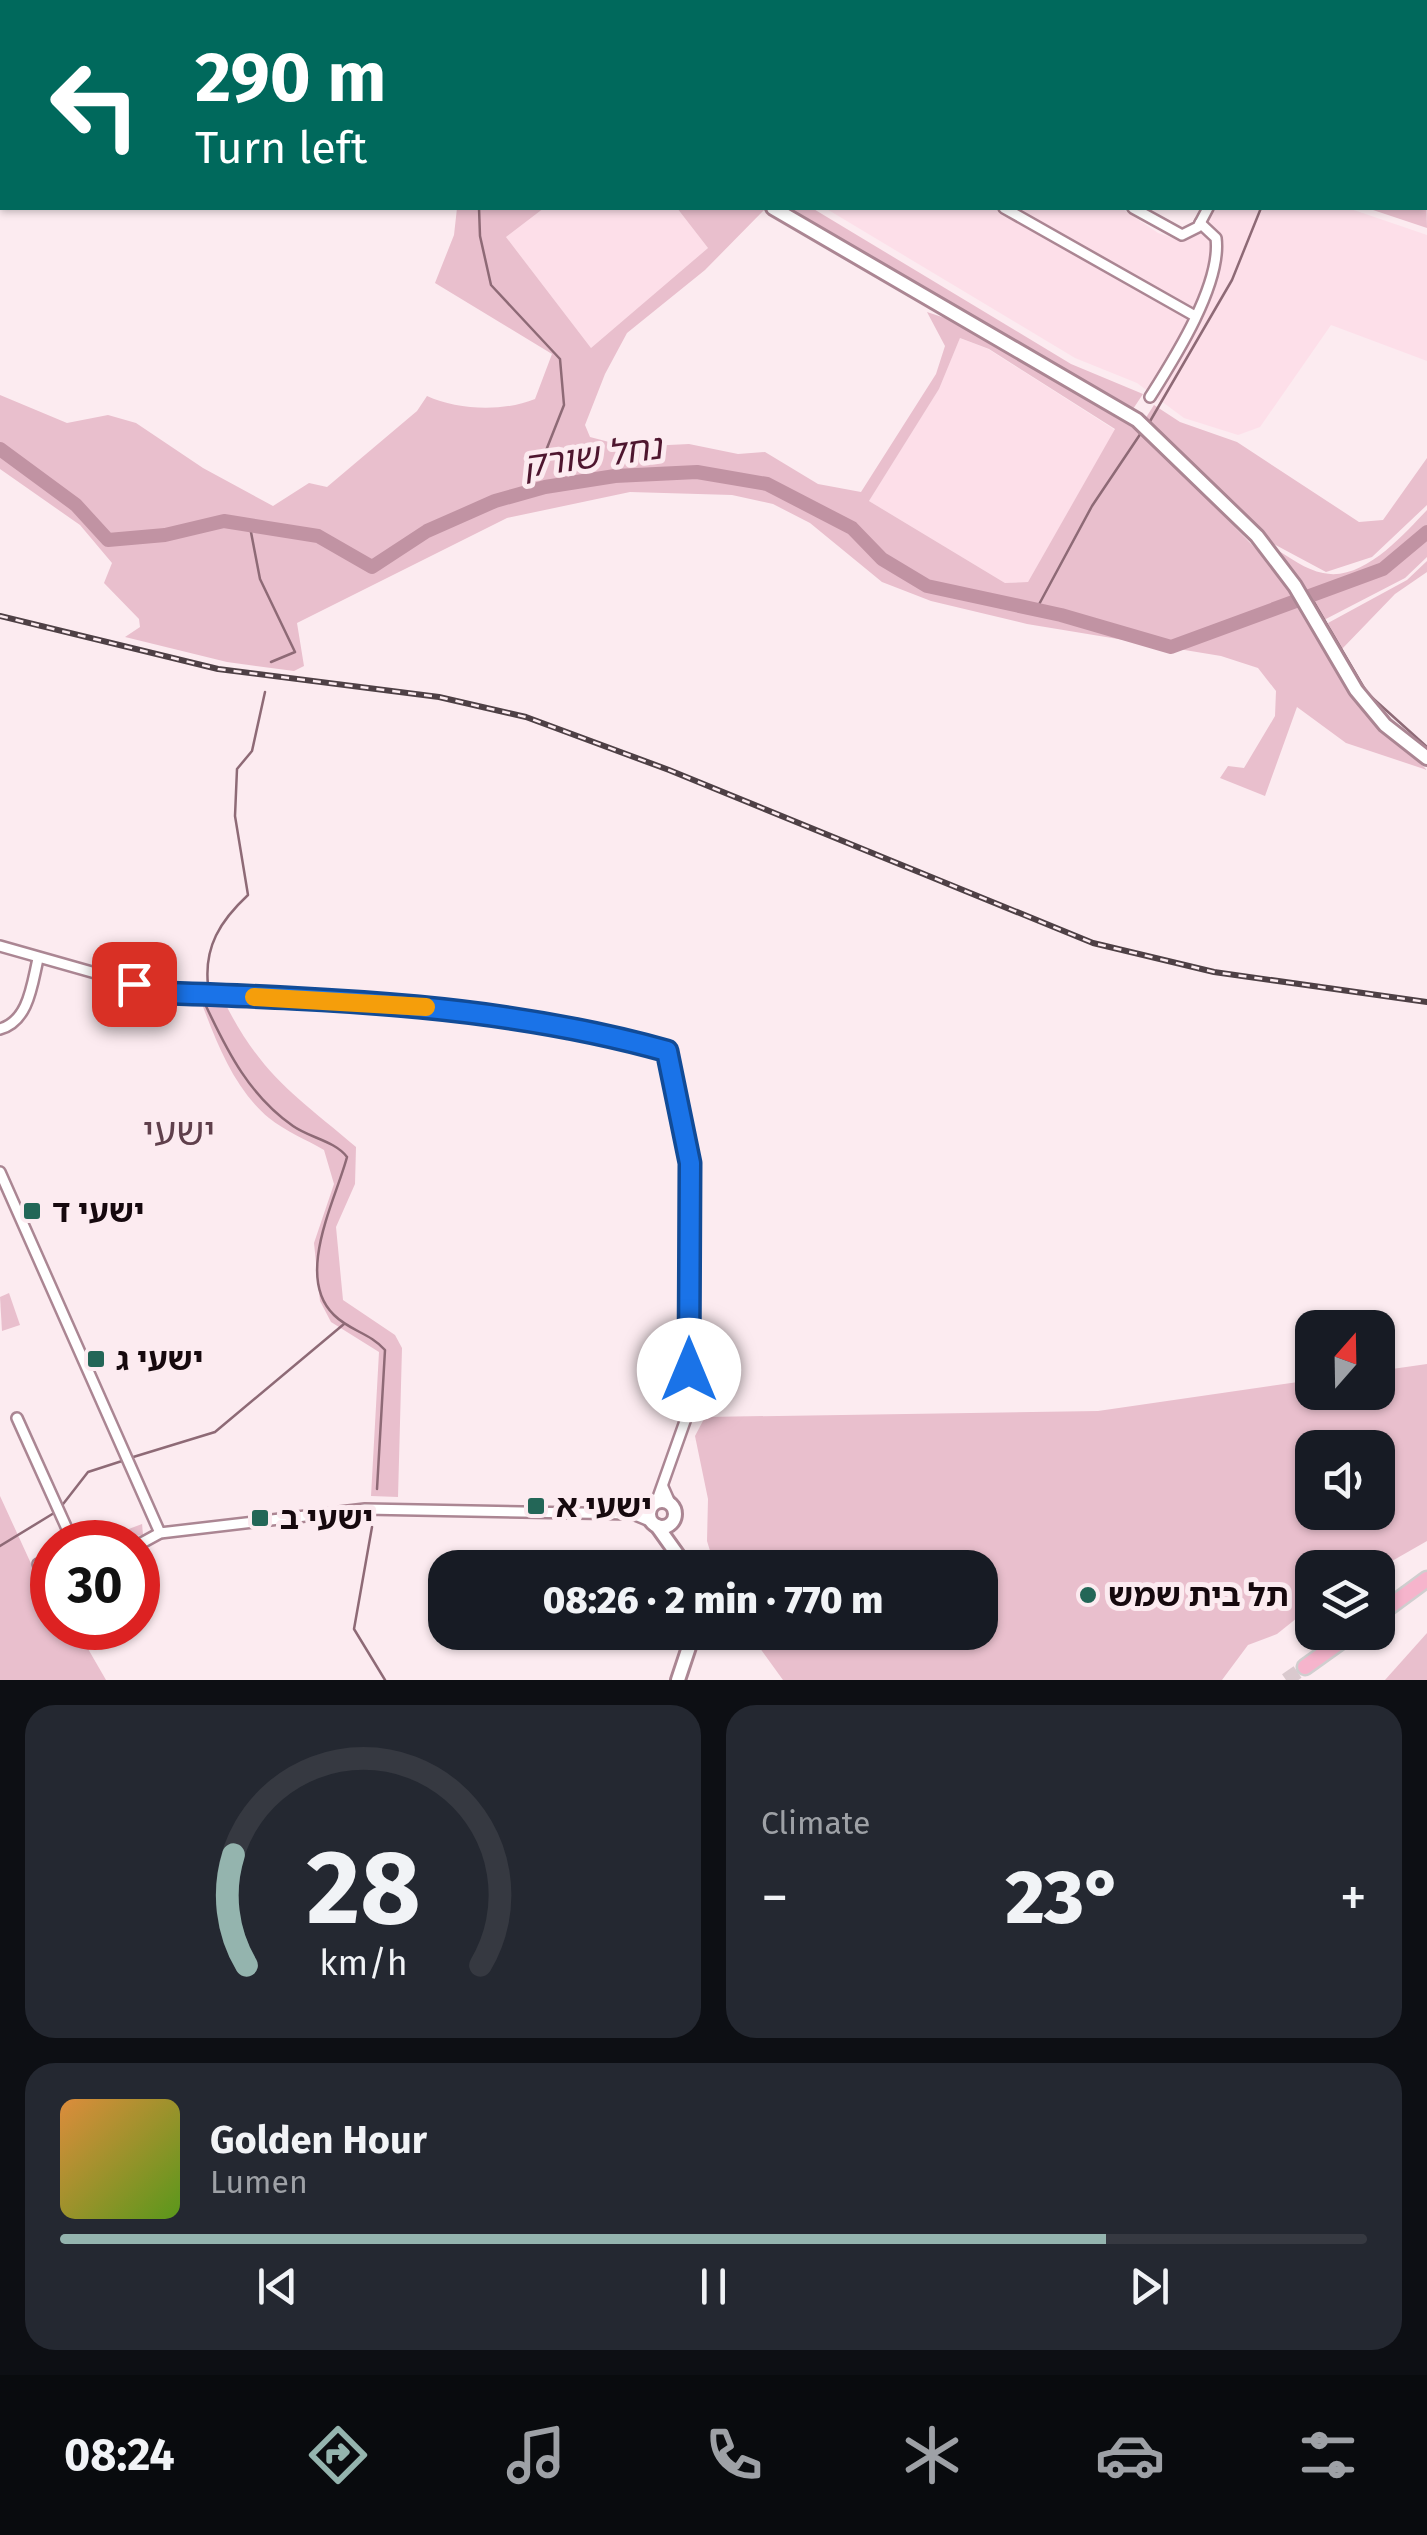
<!DOCTYPE html>
<html lang="en">
<head>
<meta charset="utf-8">
<style>
	body { margin:0; font-family:"Fira Sans","Noto Sans Hebrew",sans-serif; background:#242831; color:#f1f3f6; height:100vh; display:flex; flex-direction:column; font-size:38px; white-space:nowrap }
	* { box-sizing:border-box; margin:0 }
	p { font-size:32px; color:#9ea1a6 }
	.icon { flex:none; width:55px; height:55px; fill:none; stroke:currentColor; stroke-width:2; stroke-linecap:round; stroke-linejoin:round }
	.map { position:relative; height:1680px; overflow:hidden }
	.panel { display:flex; flex-direction:column; gap:25px; padding:25px; background:#0d0f14; flex:1 }
	.panel>* { flex:none }
	.guide { position:absolute; left:0px; top:0px; width:1428px; height:210px; box-shadow:0 2px 8px #0004; background:#00695c; color:#fff; overflow:hidden }
	.needle { width:65px; rotate:20deg }
	.fabs { position:absolute; left:1295px; top:1310px; display:grid; gap:20px }
	.fabs a { display:grid; place-items:center; width:100px; height:100px; border-radius:20px; background:#171b24; box-shadow:0 2px 8px #0004; font-size:50px }
	.speed { position:absolute; left:30px; top:1520px; display:flex; gap:20px; font-size:50px; font-weight:700; text-align:center }
	.speed>* { display:grid; place-content:center; width:130px; height:130px; border-radius:50%; background:#171b24; box-shadow:0 2px 8px #0004; line-height:1 }
	.speed .limit { border:15px solid #d22; background:#fff; color:#111 }
	.pin { position:absolute; display:grid; place-items:center; width:85px; height:85px; color:#fff; margin:-42px; border-radius:20px; box-shadow:0 5px 15px #0006 }
	.me { position:absolute; width:110px; margin:-55px; rotate:0deg; stroke-linejoin:round; filter:drop-shadow(0 0 8px #0008) }
	.turn { display:flex; align-items:center; gap:35px; height:210px; padding:0 30px; font-size:45px }
	.turn .icon { width:130px; height:130px; stroke-width:2.5 }
	.turn b { display:block; font-size:70px; line-height:85px }
	.big { font-size:75px; font-weight:800; line-height:1.1 }
	.panel .card { flex:1; display:flex; flex-direction:column; justify-content:center; gap:15px; min-width:0; padding:0 35px; border-radius:30px; background:#242831 }
	.panel .dial { align-items:center; gap:0 }
	.dial svg { height:260px; overflow:visible; fill:none; stroke:#363941; stroke-width:7; stroke-linecap:round; text-anchor:middle }
	.dial text { fill:#f1f3f6; stroke:none }
	.song { display:flex; align-items:center; gap:30px }
	.cover { width:120px; height:120px; border-radius:15px; background:linear-gradient(135deg,hsl(30 70% 55%),hsl(90 70% 35%)) }
	.played { height:10px; border-radius:5px; background:linear-gradient(90deg,#94b4ae 80%,#363941 80%) }
	.keys { display:flex; justify-content:space-around; direction:ltr }
	.heat { display:flex; justify-content:space-between; align-items:center; font-size:55px; direction:ltr }
	.panel .tiles { flex:1; display:grid; gap:25px; grid-template-columns:1fr 1fr }
	.card:last-child { grid-column:span 2 }
	.trip { position:absolute; left:428px; top:1550px; width:570px; height:100px; border-radius:30px; background:#171b24; box-shadow:0 2px 8px #0004; font-weight:800; line-height:100px; text-align:center }
	.tab-bar { display:flex; height:160px; justify-content:space-around; align-items:center; background:#090b0e; color:#9ea1a6 }
	.tab-bar .icon { width:70px; height:70px }
	.tab-bar .current { color:#94b4ae }
	.tab-bar b { font-size:45px; color:#f1f3f6 }
	.map>svg:first-child { display:block }
	.built { fill:#fddfe9 }
	.green { fill:#e9bfcd; fill-rule:evenodd }
	.lines { fill:none; stroke-linecap:round; stroke-linejoin:round }
	.stream { stroke:#8e6a76; stroke-width:2.5 }
	.river { stroke:#c193a3; stroke-width:14 }
	.trunk-tunnel { stroke:#dac9ce; stroke-width:14; stroke-dasharray:14 7; stroke-linecap:butt }
	.minor-casing { stroke:#ab8693; stroke-width:14 }
	.tertiary-casing { stroke:#ab8693; stroke-width:15 }
	.secondary-casing { stroke:#ab8693; stroke-width:18 }
	.trunk-casing { stroke:#d0cecf; stroke-width:19 }
	.minor { stroke:#fff; stroke-width:9 }
	.tertiary { stroke:#fff; stroke-width:10 }
	.secondary { stroke:#fff; stroke-width:12 }
	.trunk { stroke:#f6b4cc; stroke-width:14 }
	.rail-casing { stroke:#4e4045; stroke-width:6 }
	.rail { stroke:#fcebf0; stroke-width:2.5; stroke-dasharray:8; stroke-linecap:butt }
	.route-casing { stroke:#114b97; stroke-width:25 }
	.route { stroke:#1a73e8; stroke-width:18 }
	.slow { stroke:#f59e0b; stroke-width:18 }
	.poi-dot { fill:#236657; stroke:#fcebf0; stroke-width:4 }
	.labels { text-anchor:middle; stroke-width:10; stroke-linejoin:round; paint-order:stroke }
	.poi-label { font-size:32px; font-weight:bold; fill:#16090e; stroke:#fcebf0; text-anchor:start }
	.water-label { font-size:35px; font-style:italic; fill:#4e162f; stroke:#fcebf0 }
	.quarter-label { font-size:38px; fill:#60404c; stroke:#fcebf0 }
</style>
</head>
<body>
<div class="map">
<svg width="1427" height="1680" viewBox="0 0 1427 1680">
	<rect width="100%" height="100%" fill="#fcebf0"/>
	<!-- built -->
	<g class="built">
		<polygon points="544,208 677,208 708,248 591,348 506,237"/>
		<polygon points="825,208 1121,208 1158,233 1179,240 1199,232 1213,208 1348,208 1427,235 1427,361 1331,325 1260,427 1238,435 1184,418 1137,383 1075,358"/>
		<polygon points="960,338 988,349 1115,430 1028,582 1005,583 869,501 939,389"/>
	</g>
	<!-- green -->
	<g class="green">
		<polygon points="1425,151 1427,228 1367,208 1425,208"/>
		<path d="M457 208H544L506 237 591 348 708 248 677 208 765 209 705 270 627 333 605 374 585 425 590 437 628 447 689 444 738 454 765 452 818 484 861 492 936 374 945 346 927 312 972 327 1134 424 1260 553 1287 586 1334 669 1367 711 1427 770 1346 743 1297 707 1265 796 1220 778 1228 766 1244 768 1275 716 1276 691 1258 668 1221 656 1027 624 931 601 882 582 810 523 773 504 732 495 630 492 507 518 297 623 304 666 294 671 227 662 125 637 140 627 139 619 104 583 112 563 80 525 0 469V395L67 423 108 415 136 423 203 468 273 506 309 483 327 487 417 411 427 396C457 410 504 412 535 399L552 354 435 283 454 235ZM960 338 989 349 1115 429 1028 582 1005 583 869 501 939 389Z"/>
		<polygon points="784,208 812,208 1071,364 1143,394 1133,409"/>
		<polygon points="1154,405 1180,422 1237,442 1359,522 1383,520 1427,458 1427,505 1372,557 1326,572 1270,542 1145,419"/>
		<path d="M1427 510V557L1405 578 1322 621 1302 582 1274 548C1289 557 1306 570 1323 573 1363 582 1403 535 1427 510Z"/>
		<polygon points="1427,561 1427,572 1395,594 1341,650 1328,623 1407,580"/>
		<path d="M225 1003C261 1075 297 1097 356 1147L355 1184 336 1227 343 1300 395 1335 402 1348 398 1497 371 1496 379 1352 331 1322 320 1301 314 1243 334 1184 324 1150C307 1140 285 1131 269 1118 235 1090 217 1044 202 1004Z"/>
		<polygon points="9,1293 20,1325 2,1331 0,1297"/>
		<path d="M1427 1364V1541L1378 1569 1312 1568V1606L1277 1634 1248 1645 1222 1680H783L749 1633 980 1632V1568L715 1567 707 1541 708 1499 695 1436 705 1417 1098 1411 1312 1380V1392H1378V1371ZM1312 1448H1378V1512H1312Z"/>
		<polygon points="0,1496 39,1581 52,1591 52,1628 76,1628 106,1680 0,1680"/>
		<polygon points="142,1523 143,1535 94,1542 142,1524"/>
		<polygon points="1427,1633 1427,1680 1385,1680"/>
	</g>
	<g class="lines">
		<!-- stream -->
		<g class="stream">
			<polyline points="545,2 547,0"/>
			<polyline points="1315,2 1316,0"/>
			<polyline points="479,208 480,236 491,285 560,359 564,405 530,491"/>
			<polyline points="1149,423 1232,280 1261,208"/>
			<polyline points="250,527 260,579 295,652 271,662"/>
			<polyline points="1312,599 1367,693 1427,747"/>
			<polyline points="1036,610 1092,506 1141,433"/>
			<path d="M208 985C204 947 220 921 248 895L235 816 237 769 252 751 265 692"/>
			<path d="M206 1006C228 1053 250 1096 293 1126 310 1138 335 1141 347 1157 336 1199 294 1277 334 1315 350 1331 370 1333 385 1350L377 1489"/>
			<polyline points="130,1458 215,1432 344,1324"/>
			<polyline points="60,1508 88,1472 122,1461"/>
			<polyline points="372,1527 354,1629 385,1680"/>
			<polyline points="0,1546 54,1513"/>
		</g>
		<!-- river -->
		<polyline class="river" points="0,449 76,505 108,540 165,535 224,521 318,536 372,567 427,531 495,501 545,487 615,476 697,472 767,484 852,528 882,559 927,586 1061,615 1171,647 1383,569 1427,532"/>
		<!-- trunk-tunnel -->
		<polyline class="trunk-tunnel" points="1286,1680 1305,1667"/>
		<!-- minor casing -->
		<g class="minor-casing">
			<g id="minor">
				<polyline points="763,0 764,2"/>
				<polyline points="835,0 839,2"/>
				<polyline points="1037,0 1040,2"/>
				<polyline points="1187,0 1187,2"/>
				<polyline points="926,2 935,0"/>
				<polyline points="1324,2 1325,0"/>
				<polyline points="1425,140 1427,142"/>
				<polyline points="1004,208 1195,316"/>
				<polyline points="1133,208 1182,235 1198,227 1208,208"/>
				<path d="M1150 397C1174 359 1222 284 1216 238L1200 223"/>
				<polyline points="0,946 166,993 421,1007 528,1018 667,1051 691,1163 689,1410 656,1503"/>
				<path d="M0 1029C29 1021 32 984 38 959"/>
				<polyline points="0,1172 160,1533"/>
				<polyline points="17,1418 73,1542"/>
				<polyline points="663,1487 671,1505"/>
				<polyline points="138,1545 160,1533 365,1509 633,1514 652,1522"/>
				<polyline points="38,1564 52,1562"/>
			</g>
		</g>
		<!-- tertiary casing -->
		<g class="tertiary-casing">
			<polyline id="tertiary" points="700,2 703,0"/>
		</g>
		<!-- secondary casing -->
		<g class="secondary-casing">
			<g id="secondary">
				<polyline points="601,0 603,2"/>
				<polyline points="773,208 1137,420 1257,536 1295,586 1356,690 1385,725 1427,758"/>
				<circle cx="662" cy="1514" r="13"/>
				<polyline points="657,1526 687,1568"/>
				<polyline points="678,1680 694,1632"/>
			</g>
		</g>
		<!-- trunk casing -->
		<g class="trunk-casing">
			<g id="trunk">
				<polyline points="1378,1615 1427,1579"/>
				<polyline points="1305,1667 1354,1632"/>
			</g>
		</g>
		<!-- minor -->
		<use href="#minor" class="minor"/>
		<!-- tertiary -->
		<use href="#tertiary" class="tertiary"/>
		<!-- secondary -->
		<use href="#secondary" class="secondary"/>
		<!-- trunk -->
		<use href="#trunk" class="trunk"/>
		<!-- rail casing -->
		<g class="rail-casing">
			<polyline id="rail" points="0,616 218,669 439,697 526,717 669,770 1093,943 1214,972 1427,1002"/>
		</g>
		<!-- rail -->
		<use href="#rail" class="rail"/>
	</g>
	<g class="lines">
		<!-- route casing -->
		<g class="route-casing">
			<path id="route" d="M134 984 166 993C334 999 504 1005 667 1051L690 1163 689 1370"/>
		</g>
		<!-- route -->
		<use href="#route" class="route"/>
		<!-- slow -->
		<polyline class="slow" points="254,997 426,1007"/>
	</g>
	<!-- markers -->
	<g class="poi-dot">
		<rect x="22" y="1201" width="20" height="20" rx="5"/>
		<rect x="86" y="1349" width="20" height="20" rx="5"/>
		<rect x="526" y="1496" width="20" height="20" rx="5"/>
		<rect x="250" y="1508" width="20" height="20" rx="5"/>
		<circle cx="1088" cy="1595" r="10"/>
	</g>
	<g class="labels">
		<!-- poi labels -->
		<g class="poi-label">
			<text x="52" y="1222">ישעי ד</text>
			<text x="116" y="1370">ישעי ג</text>
			<text x="556" y="1517">ישעי א</text>
			<text x="280" y="1529">ישעי ב</text>
			<text x="1108" y="1606">תל בית שמש</text>
		</g>
		<!-- water labels -->
		<g class="water-label">
			<text transform="translate(592 456) rotate(-8)" y="12">נחל שורק</text>
		</g>
		<!-- quarter labels -->
		<g class="quarter-label">
			<text x="179" y="1145">ישעי</text>
		</g>
	</g>
</svg>
<div class="fabs">
<a><svg class="needle" viewBox="-14 -14 28 28"><path d="M0-13l5 13h-10z" fill="#e53935"/><path d="M0 13l5-13h-10z" fill="#9ea1a6"/></svg></a>
<a><svg class="icon" aria-label="sound" viewBox="0 0 24 24"><path d="M4 9h4l5-4v14l-5-4H4zM17 9q2 3 0 6"/></svg></a>
<a><svg class="icon" aria-label="layers" viewBox="0 0 24 24"><path d="M12 4l9 5-9 5-9-5zM3 14l9 5 9-5"/></svg></a>
</div>
<div class="speed"><div class="limit">30</div></div>
<div class="pin" style="left:134px;top:984px;background:#d93025"><svg class="icon" aria-label="arrive" viewBox="0 0 24 24"><path d="M6 21V4h12l-3 4 3 4H6"/></svg></div>
<svg class="me" style="left:689px;top:1370px" viewBox="-20 -20 40 40"><circle r="19" fill="#fff"/><path d="M0-13L10 11 0 6-10 11z" fill="#1a73e8"/></svg>
<div class="trip">08:26 · 2 min · 770 m</div>
<div class="guide">
<div class="turn"><svg class="icon" aria-label="left" viewBox="0 0 24 24"><path d="M17 20v-9H6M10 6l-5 5 5 5"/></svg><div><b>290 m</b>Turn left</div></div>
</div>
</div>
<section class="panel">
<div class="tiles">
<div class="card dial"><svg viewBox="0 0 100 80">
<path d="M14 69A42 42 0 1 1 86 69"/>
<path d="M14 69A42 42 0 0 1 10 35" stroke="#94b4ae"/>
<text x="50" y="56" font-size="32" font-weight="700">28</text>
<text x="50" y="72" font-size="11">km/h</text>
</svg></div>
<div class="card"><p>Climate</p>
<div class="heat"><a>−</a><b class="big">23°</b><a>+</a></div>
</div>
<div class="card">
<div class="song"><i class="cover"></i><div><b>Golden Hour</b><p>Lumen</p></div></div>
<div class="played"></div>
<div class="keys"><svg class="icon" aria-label="previous" viewBox="0 0 24 24"><path d="M18 5L8 12l10 7zM5 5v14"/></svg><svg class="icon" aria-label="pause" viewBox="0 0 24 24"><path d="M8 5v14M16 5v14"/></svg><svg class="icon" aria-label="next" viewBox="0 0 24 24"><path d="M6 5l10 7-10 7zM19 5v14"/></svg></div>
</div>
</div>
</section>
<nav class="tab-bar">
<b>08:24</b>
<svg class="icon current" aria-label="directions" viewBox="0 0 24 24"><path d="M12 3l9 9-9 9-9-9zM9 14v-3h6M13 9l2 2-2 2"/></svg>
<svg class="icon" aria-label="music" viewBox="0 0 24 24"><path d="M9 18V5l10-2v13"/><circle cx="6" cy="18" r="3"/><circle cx="16" cy="16" r="3"/></svg>
<svg class="icon" aria-label="phone" viewBox="0 0 24 24"><path d="M5 4h4l2 5-3 2q2 4 5 5l2-3 5 2v4C11 20 4 13 5 4z"/></svg>
<svg class="icon" aria-label="climate" viewBox="0 0 24 24"><path d="M12 3v18M4 7l16 10M4 17L20 7"/></svg>
<svg class="icon" aria-label="car" viewBox="0 0 24 24"><path d="M5 17H2v-5l4-1 3-4h7l3 4 3 1v5h-3M9 17h6M6 11h13"/><circle cx="7" cy="17" r="2"/><circle cx="17" cy="17" r="2"/></svg>
<svg class="icon" aria-label="filters" viewBox="0 0 24 24"><path d="M4 7h16M4 17h16"/><circle cx="9" cy="7" r="2"/><circle cx="15" cy="17" r="2"/></svg>
</nav>
</body>
</html>
